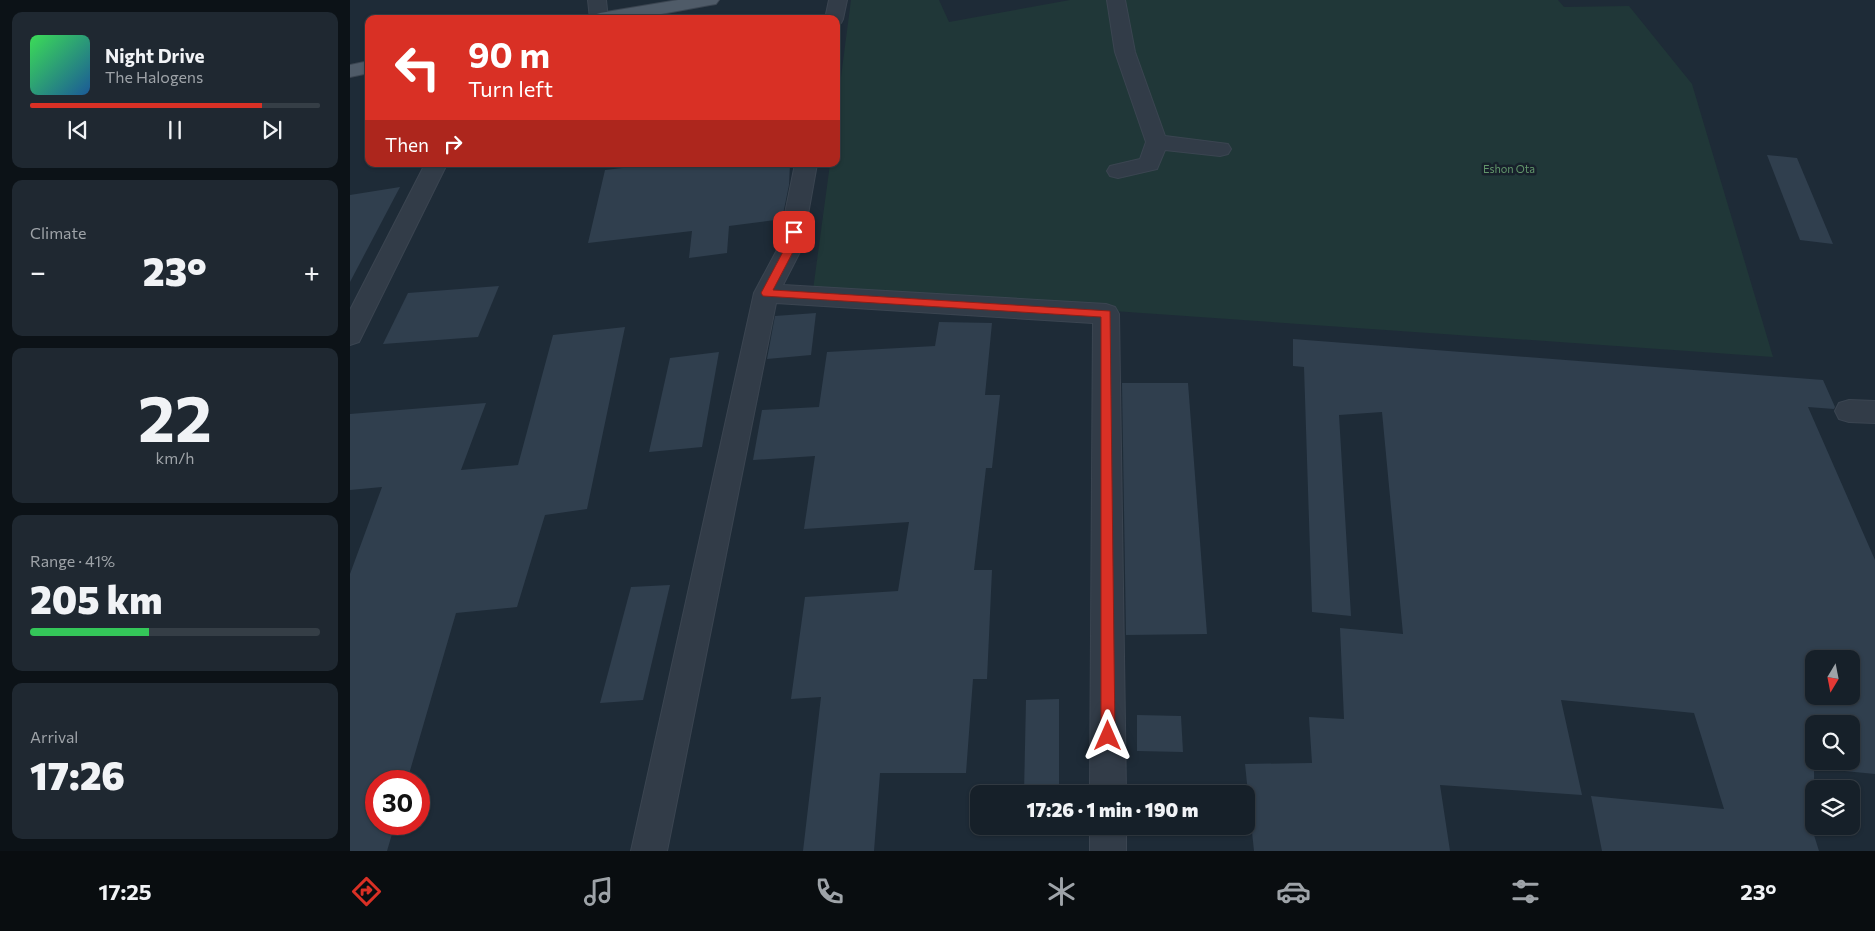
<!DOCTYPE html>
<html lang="en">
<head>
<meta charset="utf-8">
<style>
	body { margin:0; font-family:Commissioner,sans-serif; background:#1f2831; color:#f1f3f6; height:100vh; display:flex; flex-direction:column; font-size:19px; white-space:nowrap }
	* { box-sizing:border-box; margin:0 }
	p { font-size:16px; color:#9ea3a8 }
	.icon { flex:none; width:28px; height:28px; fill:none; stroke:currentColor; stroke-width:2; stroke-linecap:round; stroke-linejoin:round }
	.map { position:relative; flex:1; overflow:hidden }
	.drawer { display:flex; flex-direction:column; gap:12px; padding:12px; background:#0c1217; width:350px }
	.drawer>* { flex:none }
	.top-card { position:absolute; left:15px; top:15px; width:475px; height:152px; border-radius:10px; box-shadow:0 1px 4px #0004,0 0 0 1px #353e46; background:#d93025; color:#fff; overflow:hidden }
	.needle { width:32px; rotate:190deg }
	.buttons { position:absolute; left:1455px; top:650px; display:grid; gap:10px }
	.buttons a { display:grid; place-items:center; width:55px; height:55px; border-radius:10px; background:#162029; box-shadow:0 1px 4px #0004,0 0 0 1px #353e46; font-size:25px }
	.speed { position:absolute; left:15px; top:770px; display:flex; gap:10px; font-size:25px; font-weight:700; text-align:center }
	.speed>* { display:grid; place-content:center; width:65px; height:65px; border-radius:50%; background:#162029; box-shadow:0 1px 4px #0004,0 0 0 1px #353e46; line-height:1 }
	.speed .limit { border:8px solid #d22; background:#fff; color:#111 }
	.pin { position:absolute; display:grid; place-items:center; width:42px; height:42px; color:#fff; margin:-21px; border-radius:10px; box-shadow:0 2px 8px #0006 }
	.me { position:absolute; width:55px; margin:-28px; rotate:0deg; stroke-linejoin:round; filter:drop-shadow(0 0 4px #0008) }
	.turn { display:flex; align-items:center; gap:18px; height:105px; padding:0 20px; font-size:22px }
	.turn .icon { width:65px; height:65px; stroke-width:2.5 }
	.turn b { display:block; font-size:35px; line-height:42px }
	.then { display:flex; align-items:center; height:48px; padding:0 20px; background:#0003; gap:10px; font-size:19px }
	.big { font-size:38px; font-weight:800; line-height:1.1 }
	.drawer .card { flex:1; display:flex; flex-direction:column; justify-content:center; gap:8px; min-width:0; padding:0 18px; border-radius:10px; background:#1f2831 }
	.drawer .dial { align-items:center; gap:0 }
	.dial b { font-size:65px; line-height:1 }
	.song { display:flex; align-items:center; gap:15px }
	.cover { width:60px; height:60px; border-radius:8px; background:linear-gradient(135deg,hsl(130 70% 55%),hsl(210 70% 35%)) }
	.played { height:5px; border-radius:2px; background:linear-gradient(90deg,#d93025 80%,#353e46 80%) }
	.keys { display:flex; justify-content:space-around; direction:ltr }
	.heat { display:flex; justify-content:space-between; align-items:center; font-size:28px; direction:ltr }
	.charge { height:8px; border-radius:4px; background:linear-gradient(90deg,#34c759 41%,#353e46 0) }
	.trip { position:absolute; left:620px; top:785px; width:285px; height:50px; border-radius:10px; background:#162029; box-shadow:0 1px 4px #0004,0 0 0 1px #353e46; font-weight:800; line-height:50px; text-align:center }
	.dock { display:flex; height:80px; justify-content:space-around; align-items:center; background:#090d10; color:#9ea3a8 }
	.dock .icon { width:35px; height:35px }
	.dock .current { color:#d93025 }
	.dock b { font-size:22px; color:#f1f3f6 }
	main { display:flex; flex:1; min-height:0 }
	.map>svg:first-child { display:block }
	.green { fill:#203738 }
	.building { fill:#303f4e; fill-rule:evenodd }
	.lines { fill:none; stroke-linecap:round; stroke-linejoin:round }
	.minor-casing { stroke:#3b4551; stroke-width:2 }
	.major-casing { stroke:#3b4551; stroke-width:2 }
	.minor { fill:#323c48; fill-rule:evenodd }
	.major { fill:#4f5b68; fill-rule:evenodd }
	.route { fill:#d93025; stroke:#8d1f18 }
	.labels { text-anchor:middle; stroke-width:5; stroke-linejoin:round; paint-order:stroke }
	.far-park-label { font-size:11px; fill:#62966b; stroke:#18212c }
</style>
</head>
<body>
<main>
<section class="drawer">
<div class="card">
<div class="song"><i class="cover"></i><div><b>Night Drive</b><p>The Halogens</p></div></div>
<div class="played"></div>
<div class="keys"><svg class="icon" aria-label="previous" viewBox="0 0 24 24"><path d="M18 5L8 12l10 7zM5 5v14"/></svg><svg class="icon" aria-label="pause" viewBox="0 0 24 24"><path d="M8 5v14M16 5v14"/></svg><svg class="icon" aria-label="next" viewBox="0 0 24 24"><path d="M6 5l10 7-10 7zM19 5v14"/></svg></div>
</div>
<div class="card"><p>Climate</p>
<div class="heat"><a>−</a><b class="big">23°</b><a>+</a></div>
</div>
<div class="card dial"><b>22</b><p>km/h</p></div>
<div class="card"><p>Range · 41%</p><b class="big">205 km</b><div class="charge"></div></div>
<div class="card"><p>Arrival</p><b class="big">17:26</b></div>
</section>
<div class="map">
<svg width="1525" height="851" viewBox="0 0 1525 851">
	<rect width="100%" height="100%" fill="#1e2b37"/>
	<!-- green -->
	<polygon class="green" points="501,0 589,0 599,22 720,0 1208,0 1214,7 1279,6 1342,84 1423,357 463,290 480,164 486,164 486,115"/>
	<!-- building -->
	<g class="building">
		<polygon points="1417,155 1447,158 1483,244 1450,240"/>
		<polygon points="307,164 440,164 439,185 432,219 379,226 377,253 339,258 342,231 238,243 255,170"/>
		<polygon points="50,187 0,282 0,195"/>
		<polygon points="149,286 128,337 33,344 58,293"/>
		<polygon points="466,313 461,355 417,359 425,316"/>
		<polygon points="589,322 642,323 635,395 650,395 642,468 636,468 624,570 642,570 637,679 623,679 616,773 530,773 524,851 453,851 471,697 441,699 455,597 548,591 559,522 454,529 465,456 403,460 412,410 469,407 477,352 585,346"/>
		<polygon points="275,327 237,509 195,515 167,607 106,613 57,781 26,781 26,824 45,824 37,851 0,851 0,574 32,487 0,490 0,414 136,403 111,470 168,465 203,335"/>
		<path d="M943 339 1473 380 1485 407 1484 409 1458 407 1525 560V774L1464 768V835L1469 851H1252L1241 796 1374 809 1344 713 1211 700 1232 795 1090 785 1100 851H904L895 764 962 763 959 717 994 719 990 628 1053 634 1032 412 989 415 1001 616 962 612 954 367 943 366ZM1464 659H1501V696H1464ZM1464 724H1501V761H1464Z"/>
		<polygon points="369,352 352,447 299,452 320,358"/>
		<polygon points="772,383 838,383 857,634 776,635"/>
		<polygon points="320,585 293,700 250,703 281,587"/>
		<polygon points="709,699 709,794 674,794 676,700"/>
		<polygon points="787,715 831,716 833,752 787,751"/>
	</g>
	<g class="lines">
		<!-- minor casing -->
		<g class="minor-casing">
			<g id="minor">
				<polygon points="238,0 256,0 258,19 240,19"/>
				<polygon points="479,0 497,0 493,19 491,23 486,24 486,19 475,19"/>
				<polygon points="757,0 775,0 785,52 815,136 878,144 881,149 878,154 870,156 815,150 807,169 768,178 760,176 757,171 760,166 790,159 796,142 765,52"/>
				<polygon points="75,164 97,164 9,342 0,345 0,310"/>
				<polygon points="445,164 467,164 452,248 433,285 756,304 765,307 769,314 776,794 740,794 743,323 426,303 317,851 281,851 404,293 428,248"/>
				<polygon points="1499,400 1525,401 1525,423 1499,422 1489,419 1485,411 1489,403"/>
				<rect x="740" y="826" width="36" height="25"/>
			</g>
		</g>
		<!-- major casing -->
		<g class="major-casing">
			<g id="major">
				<polygon points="328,0 369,0 366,4 360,5 284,19 241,19 243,15 250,13"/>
				<polygon points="19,61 19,73 0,77 0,65"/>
			</g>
		</g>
		<!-- minor -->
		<use href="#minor" class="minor"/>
		<!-- major -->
		<use href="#major" class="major"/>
	</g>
	<!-- route -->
	<polygon class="route" points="444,228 448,232 445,248 423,290 760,311 765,736 763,741 758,743 753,741 751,736 751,317 413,296 411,293 435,248 439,232"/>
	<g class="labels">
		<!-- far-park labels -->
		<g class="far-park-label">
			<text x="1159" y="173">Eshon Ota</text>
		</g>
	</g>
</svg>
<div class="buttons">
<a><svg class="needle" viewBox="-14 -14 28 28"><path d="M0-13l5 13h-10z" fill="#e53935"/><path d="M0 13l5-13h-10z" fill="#9ea3a8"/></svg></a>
<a><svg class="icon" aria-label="search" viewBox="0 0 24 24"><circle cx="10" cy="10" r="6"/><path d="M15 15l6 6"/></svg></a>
<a><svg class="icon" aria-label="layers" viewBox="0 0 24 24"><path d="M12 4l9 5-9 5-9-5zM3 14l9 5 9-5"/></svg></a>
</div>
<div class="speed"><div class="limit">30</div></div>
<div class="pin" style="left:444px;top:232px;background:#d93025"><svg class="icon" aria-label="arrive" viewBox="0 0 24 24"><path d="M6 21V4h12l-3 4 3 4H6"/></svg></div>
<svg class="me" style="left:758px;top:736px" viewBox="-20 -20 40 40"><path d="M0-17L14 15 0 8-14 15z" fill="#d93025" stroke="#fff" stroke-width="4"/></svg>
<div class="trip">17:26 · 1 min · 190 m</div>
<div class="top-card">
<div class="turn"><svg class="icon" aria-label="left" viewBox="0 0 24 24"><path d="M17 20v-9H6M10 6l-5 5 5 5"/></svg><div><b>90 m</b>Turn left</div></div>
<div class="then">Then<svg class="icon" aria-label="right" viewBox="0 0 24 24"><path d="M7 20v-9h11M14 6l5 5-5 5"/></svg></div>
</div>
</div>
</main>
<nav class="dock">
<b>17:25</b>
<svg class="icon current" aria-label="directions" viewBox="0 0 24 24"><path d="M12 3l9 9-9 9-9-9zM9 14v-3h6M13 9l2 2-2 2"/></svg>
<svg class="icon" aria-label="music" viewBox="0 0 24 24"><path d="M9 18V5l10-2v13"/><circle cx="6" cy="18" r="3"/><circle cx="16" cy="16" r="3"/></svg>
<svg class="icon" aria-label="phone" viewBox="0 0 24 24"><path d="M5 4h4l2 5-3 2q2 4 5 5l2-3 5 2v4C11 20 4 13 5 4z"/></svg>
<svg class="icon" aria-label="climate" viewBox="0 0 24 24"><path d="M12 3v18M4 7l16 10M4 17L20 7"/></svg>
<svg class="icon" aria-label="car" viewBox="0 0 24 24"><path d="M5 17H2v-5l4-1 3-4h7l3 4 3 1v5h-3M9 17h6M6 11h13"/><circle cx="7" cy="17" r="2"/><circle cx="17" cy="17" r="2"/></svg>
<svg class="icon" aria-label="filters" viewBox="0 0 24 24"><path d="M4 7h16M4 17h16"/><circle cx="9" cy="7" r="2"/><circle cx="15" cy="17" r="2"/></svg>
<b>23°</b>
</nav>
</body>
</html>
